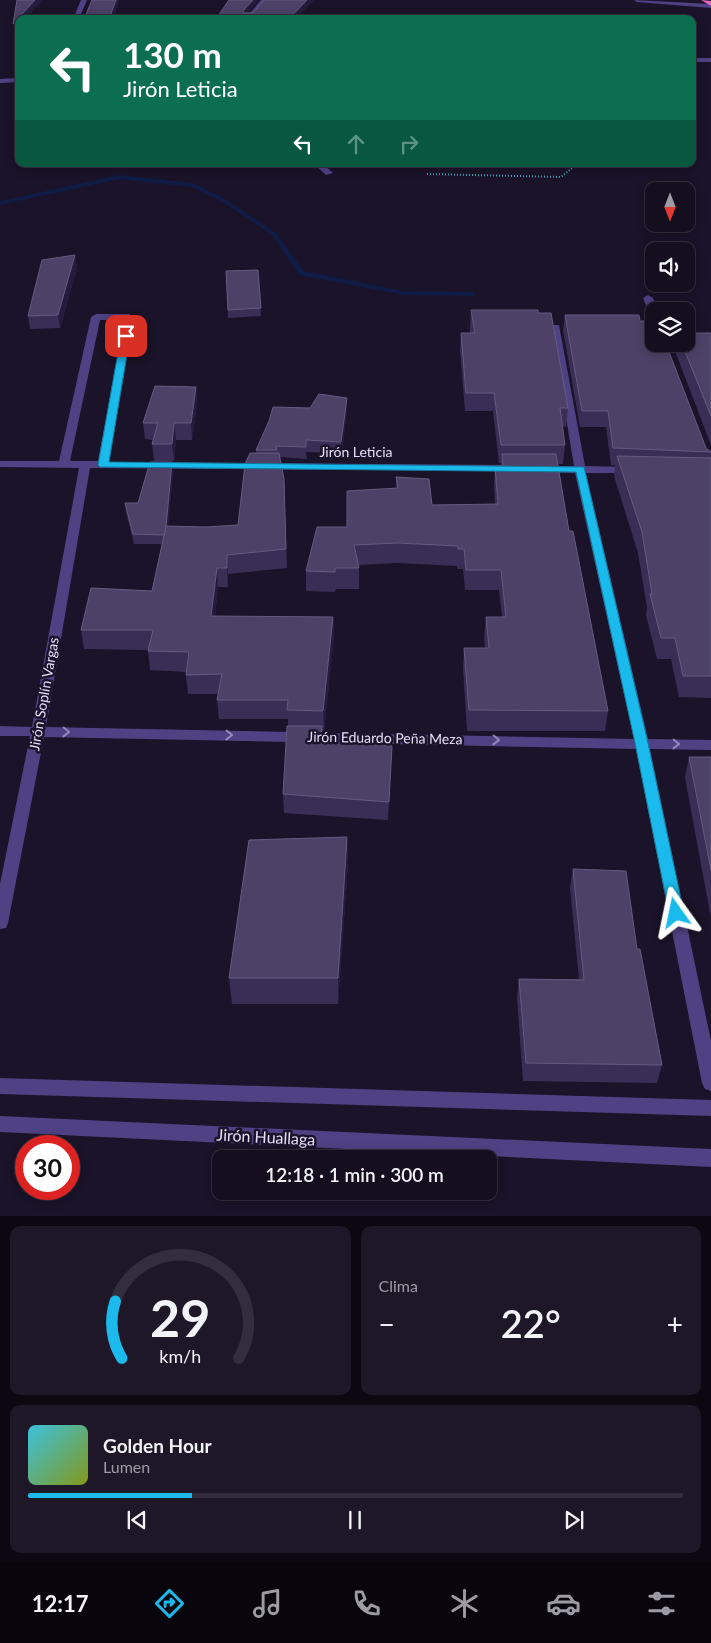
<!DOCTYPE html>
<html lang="es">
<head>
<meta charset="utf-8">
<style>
	body { margin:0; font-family:Lato,sans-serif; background:#1d1728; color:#f1f3f6; height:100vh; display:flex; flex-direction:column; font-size:19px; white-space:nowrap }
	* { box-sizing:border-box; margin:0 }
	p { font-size:16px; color:#9d9ca4 }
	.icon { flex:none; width:28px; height:28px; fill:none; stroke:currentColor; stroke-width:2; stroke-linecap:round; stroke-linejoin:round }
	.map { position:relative; height:1216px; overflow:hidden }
	.details { display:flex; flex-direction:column; gap:10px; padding:10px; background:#0b0811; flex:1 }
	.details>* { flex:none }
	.guide { position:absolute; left:15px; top:15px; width:681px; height:152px; border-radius:10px; box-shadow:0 2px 12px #0003,0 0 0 1px #332e3d; background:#0b6e4f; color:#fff; overflow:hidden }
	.needle { width:32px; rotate:180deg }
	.tools { position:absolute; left:645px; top:182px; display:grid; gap:10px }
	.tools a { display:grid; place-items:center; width:50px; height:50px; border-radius:10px; background:#140e1f; box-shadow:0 2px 12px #0003,0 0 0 1px #332e3d; font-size:25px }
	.speed { position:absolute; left:15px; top:1135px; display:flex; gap:10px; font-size:25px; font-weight:700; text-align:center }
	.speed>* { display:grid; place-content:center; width:65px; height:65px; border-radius:50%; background:#140e1f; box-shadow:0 2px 12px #0003,0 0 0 1px #332e3d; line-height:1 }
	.speed .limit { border:8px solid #d22; background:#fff; color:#111 }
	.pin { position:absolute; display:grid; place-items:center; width:42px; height:42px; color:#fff; margin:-21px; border-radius:10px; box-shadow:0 2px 8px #0006 }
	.me { position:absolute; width:55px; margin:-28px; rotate:348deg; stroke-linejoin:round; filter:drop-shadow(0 0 4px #0008) }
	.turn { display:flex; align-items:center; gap:18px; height:105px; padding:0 25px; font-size:22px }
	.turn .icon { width:65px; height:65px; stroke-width:2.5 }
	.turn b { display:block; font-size:35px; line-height:42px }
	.lanes { display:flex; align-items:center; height:48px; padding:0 25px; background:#0003; justify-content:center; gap:25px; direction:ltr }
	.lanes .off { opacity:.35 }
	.big { font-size:38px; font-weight:600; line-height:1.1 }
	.details .tile { flex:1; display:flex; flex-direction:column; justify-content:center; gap:8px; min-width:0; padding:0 18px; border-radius:10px; background:#1d1728 }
	.details .dial { align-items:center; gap:0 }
	.dial svg { height:130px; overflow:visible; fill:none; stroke:#332e3d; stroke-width:7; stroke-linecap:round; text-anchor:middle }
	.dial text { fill:#f1f3f6; stroke:none }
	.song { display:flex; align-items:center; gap:15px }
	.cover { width:60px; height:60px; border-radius:8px; background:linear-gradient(135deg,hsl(190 70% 55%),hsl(70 70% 35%)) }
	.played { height:5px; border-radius:2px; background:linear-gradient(90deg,#1bbaec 25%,#332e3d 25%) }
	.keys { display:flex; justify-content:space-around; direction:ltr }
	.heat { display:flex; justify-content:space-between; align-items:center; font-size:28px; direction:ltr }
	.details .tiles { flex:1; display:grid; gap:10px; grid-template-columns:1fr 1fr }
	.tile:last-child { grid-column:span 2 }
	.trip { position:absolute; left:212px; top:1150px; width:285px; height:50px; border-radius:10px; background:#140e1f; box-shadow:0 2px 12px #0003,0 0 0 1px #332e3d; font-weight:600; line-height:50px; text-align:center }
	.menu { display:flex; height:80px; justify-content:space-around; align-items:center; background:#08060c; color:#9d9ca4 }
	.menu .icon { width:35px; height:35px }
	.menu .on { color:#1bbaec }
	.menu b { font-size:22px; color:#f1f3f6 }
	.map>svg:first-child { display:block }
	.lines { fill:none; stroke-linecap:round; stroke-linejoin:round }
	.stream { fill:#101c45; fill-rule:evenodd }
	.path { stroke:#3baab3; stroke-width:2; stroke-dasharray:1 2; stroke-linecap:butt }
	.service { fill:#4e4284; fill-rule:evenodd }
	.minor { fill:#4e4284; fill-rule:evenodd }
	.trunk { fill:#e368c4; fill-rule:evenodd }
	.wall { fill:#3b2e56 }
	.shaded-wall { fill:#261b3c }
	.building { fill:#4d4167; stroke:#655a7f }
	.oneway { stroke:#9288ba }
	.route { fill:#1bbaec; stroke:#127999 }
	.labels { text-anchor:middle; stroke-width:5; stroke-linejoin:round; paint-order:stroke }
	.street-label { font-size:14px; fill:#e6defc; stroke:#1a1329 }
	.near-street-label { font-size:16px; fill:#e6defc; stroke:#1a1329 }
</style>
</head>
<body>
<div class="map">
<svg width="711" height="1216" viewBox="0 0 711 1216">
	<rect width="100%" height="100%" fill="#1a1329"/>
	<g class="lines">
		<!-- stream -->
		<polygon class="stream" points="119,175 193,183 227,200 276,233 304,271 404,291 472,292 476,294 472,296 404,295 299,275 272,235 223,202 192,187 119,179 0,205 0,201"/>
		<!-- path -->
		<polyline class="path" points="427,174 561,177 577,164"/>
		<!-- service -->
		<polygon class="service" points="314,164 323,164 333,173 326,175"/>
		<!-- minor -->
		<g class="minor">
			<polygon points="81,0 87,0 79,19 73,19"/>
			<polygon points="261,0 267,0 252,19 245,19"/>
			<polygon points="634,0 711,4 711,8 637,2"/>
			<rect x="692" y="58" width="19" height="4"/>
			<polygon points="19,78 19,82 0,83 0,79"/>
			<polygon points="648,295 653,298 658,311 654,311 654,316 649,313 643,298"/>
			<path d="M96 314H129L134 317 109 462 511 465 517 468 511 471 90 468 46 727 634 739 575 473 544 472 538 469 544 466H574L551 327 553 325H559L585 466 631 467 637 470 631 473H586L648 739 711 740V750L650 749 711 1041V1091L705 1089 702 1083 636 749 44 737 8 923 6 928 0 929V884L30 736H0V726L32 727 79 468 0 467V461H59L91 317ZM100 320H124L98 461H70Z"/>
			<polygon points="0,1078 711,1100 711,1116 0,1094"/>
			<polygon points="0,1116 711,1149 711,1167 0,1132"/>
		</g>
		<!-- trunk -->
		<polygon class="trunk" points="701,0 711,1 711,6"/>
	</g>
	<!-- wall -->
	<g class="wall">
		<polygon points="75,255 77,268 60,328 30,329 28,316"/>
		<polygon points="258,270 261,316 228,318 226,271"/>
		<polygon points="471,310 568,408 566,427 562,426 565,445 563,464 558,464 569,531 608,711 605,731 467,731 463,669 464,648 485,648 484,638 486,617 502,617 499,590 465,590 463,569 457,569 457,566 397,563 358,565 359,568 359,589 336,589 335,592 306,591 306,571 347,527 396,488 396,477 432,505 495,504 494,486 495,466 501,466 501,463 499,463 493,411 465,411 460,350 461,333 470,333 470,328"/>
		<polygon points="565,315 640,321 654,344 706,448 711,451 711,698 679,697 671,659 657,659 646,615 647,607 638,553 614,476 615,465 611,465 606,427 580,427 563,330"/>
		<polygon points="711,333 711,445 675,351 676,344 682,344"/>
		<polygon points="196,387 197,404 192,440 176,440 174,461 154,461 152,444 153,440 145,439 143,423"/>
		<polygon points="347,409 342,453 306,452 307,459 280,457 284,479 287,568 228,574 228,587 218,587 215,616 333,617 334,636 324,731 322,731 322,742 392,746 388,820 284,813 283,794 288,726 288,719 219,719 217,700 218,694 188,694 186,675 186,672 150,670 148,650 84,649 81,630 152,591 162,544 134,544 126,512 125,503 138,503 172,462 173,471 168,526 206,527 238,525 256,453 256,450"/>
		<polygon points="689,757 711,757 711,918 685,778"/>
		<polygon points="347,837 348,863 338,1004 232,1004 229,978"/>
		<polygon points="573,869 637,949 662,1065 657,1083 523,1081 517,997 519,979 579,979 570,888"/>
	</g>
	<!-- shaded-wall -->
	<g class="shaded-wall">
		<polygon points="35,0 43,0 26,19 19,19 19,27 15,32 13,24"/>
		<polygon points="116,0 119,0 119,3 113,19 109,19"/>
		<polygon points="253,0 259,0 244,18 243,11"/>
		<polygon points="307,0 314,0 296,19 289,19"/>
		<polygon points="75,255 77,268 60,328 58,315"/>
		<polygon points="196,387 197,404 192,440 191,423"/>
		<polygon points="347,398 347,409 342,453 341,442"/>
		<polygon points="174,423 176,440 174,461 172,444"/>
		<polygon points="172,462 173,471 166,545 165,535"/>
		<polygon points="227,555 228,574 228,587 227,568"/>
		<polygon points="217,568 218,587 213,635 211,616"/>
		<polygon points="333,617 334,636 324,731 323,711"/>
		<polygon points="322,726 322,745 320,742"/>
		<polygon points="347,837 348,863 338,1004 338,978"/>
	</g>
	<!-- building -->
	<g class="building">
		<polygon points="17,0 35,0 13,24"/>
		<polygon points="92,0 116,0 109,19 84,19"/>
		<polygon points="229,0 253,0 243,11 243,13 253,13 264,0 307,0 289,19 216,19"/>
		<polygon points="75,255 58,315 28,316 42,260"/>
		<polygon points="258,270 261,308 228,310 226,271"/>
		<polygon points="471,310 538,310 538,313 551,313 568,408 560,408 565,445 501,445 494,393 466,393 461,333 475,333"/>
		<polygon points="565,315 639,315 640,321 650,321 654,332 654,344 666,344 706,448 711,452 613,448 608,411 582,411"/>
		<polygon points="686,333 711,333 711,416 682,344 686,344"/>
		<polygon points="155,386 196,387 191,423 174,423 172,444 152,444 158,423 143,423"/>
		<polygon points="319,394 347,398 341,442 306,440 306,447 276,446 277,450 256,450 269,421 273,407 310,408"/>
		<polygon points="250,453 279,453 284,479 286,549 227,555 227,568 217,568 211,616 333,617 323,711 287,710 288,700 217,700 222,674 186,675 189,652 148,651 153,630 81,630 91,588 152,591 166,526 206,527 238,525 245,464"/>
		<polygon points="502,454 556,454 569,531 573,531 608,711 469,710 464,648 489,648 486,617 506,617 501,570 466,570 464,549 458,549 458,546 398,543 354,545 359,568 335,568 335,572 306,571 317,527 347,527 347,491 398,488 396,477 429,479 432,505 498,504 495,466 503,466"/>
		<polygon points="617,456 711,458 711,676 683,676 675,638 661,638 650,594 652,594 642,532"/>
		<polygon points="150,462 172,462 166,527 164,535 133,534 125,503 138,503"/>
		<polygon points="287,726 322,726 320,742 392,746 389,802 283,794"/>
		<polygon points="689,757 711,757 711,870"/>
		<polygon points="347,837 338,978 229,978 249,840"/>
		<polygon points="573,869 626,871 637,949 640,949 662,1065 526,1063 519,979 584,980"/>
	</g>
	<!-- one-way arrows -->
	<defs><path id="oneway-chevron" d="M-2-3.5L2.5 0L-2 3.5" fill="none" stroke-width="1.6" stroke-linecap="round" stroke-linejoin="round" transform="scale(1.25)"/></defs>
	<g class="oneway">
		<use href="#oneway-chevron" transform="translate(66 732) rotate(1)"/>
		<use href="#oneway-chevron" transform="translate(229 735) rotate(1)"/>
		<use href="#oneway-chevron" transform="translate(496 740) rotate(1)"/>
		<use href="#oneway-chevron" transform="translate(676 744) rotate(1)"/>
	</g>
	<!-- route -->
	<polygon class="route" points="126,333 130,336 109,462 584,467 648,743 684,913 681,917 676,919 671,917 669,913 635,743 576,472 100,467 98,465 121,336"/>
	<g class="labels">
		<!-- street labels -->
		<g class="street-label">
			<text x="356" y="457">Jirón Leticia</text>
			<text transform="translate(44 694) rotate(-80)" y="5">Jirón Soplín Vargas</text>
			<text transform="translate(385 738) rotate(1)" y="5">Jirón Eduardo Peña Meza</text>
		</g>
		<!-- near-street labels -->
		<g class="near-street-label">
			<text transform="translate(266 1137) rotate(3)" y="6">Jirón Huallaga</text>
		</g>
	</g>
</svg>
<div class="tools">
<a><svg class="needle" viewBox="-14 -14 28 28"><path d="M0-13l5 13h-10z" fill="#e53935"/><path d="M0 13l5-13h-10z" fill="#9d9ca4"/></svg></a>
<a><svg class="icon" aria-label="sound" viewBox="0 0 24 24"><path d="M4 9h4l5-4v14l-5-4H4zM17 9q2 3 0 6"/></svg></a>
<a><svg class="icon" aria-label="layers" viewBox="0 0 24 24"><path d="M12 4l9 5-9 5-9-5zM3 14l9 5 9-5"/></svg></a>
</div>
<div class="speed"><div class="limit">30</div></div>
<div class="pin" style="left:126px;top:336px;background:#d93025"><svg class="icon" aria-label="arrive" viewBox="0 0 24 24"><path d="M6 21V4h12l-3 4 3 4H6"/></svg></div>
<svg class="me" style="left:676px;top:913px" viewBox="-20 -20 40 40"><path d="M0-17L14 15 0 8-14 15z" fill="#1bbaec" stroke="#fff" stroke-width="4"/></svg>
<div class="trip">12:18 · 1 min · 300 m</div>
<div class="guide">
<div class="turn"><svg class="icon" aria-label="left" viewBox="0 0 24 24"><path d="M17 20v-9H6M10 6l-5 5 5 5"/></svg><div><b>130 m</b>Jirón Leticia</div></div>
<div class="lanes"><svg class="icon" aria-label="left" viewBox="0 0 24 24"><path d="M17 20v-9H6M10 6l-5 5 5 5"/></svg><svg class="icon off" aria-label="ahead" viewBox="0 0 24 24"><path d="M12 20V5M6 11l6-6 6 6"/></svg><svg class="icon off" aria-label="right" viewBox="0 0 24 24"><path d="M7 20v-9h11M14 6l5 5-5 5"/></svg></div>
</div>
</div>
<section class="details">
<div class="tiles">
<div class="tile dial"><svg viewBox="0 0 100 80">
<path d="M14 69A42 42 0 1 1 86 69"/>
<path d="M14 69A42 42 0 0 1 10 34" stroke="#1bbaec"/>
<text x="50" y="56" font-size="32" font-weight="700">29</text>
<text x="50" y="72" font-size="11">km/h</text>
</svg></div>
<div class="tile"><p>Clima</p>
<div class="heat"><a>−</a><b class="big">22°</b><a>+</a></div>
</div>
<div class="tile">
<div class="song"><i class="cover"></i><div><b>Golden Hour</b><p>Lumen</p></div></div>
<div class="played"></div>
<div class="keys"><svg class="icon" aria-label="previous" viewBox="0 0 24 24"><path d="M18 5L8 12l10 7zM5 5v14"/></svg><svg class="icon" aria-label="pause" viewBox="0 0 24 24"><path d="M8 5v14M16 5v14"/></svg><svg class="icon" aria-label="next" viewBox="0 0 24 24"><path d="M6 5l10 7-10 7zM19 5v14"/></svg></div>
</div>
</div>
</section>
<nav class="menu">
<b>12:17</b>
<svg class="icon on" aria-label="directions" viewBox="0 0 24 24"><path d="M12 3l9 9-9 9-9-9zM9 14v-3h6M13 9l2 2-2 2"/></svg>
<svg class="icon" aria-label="music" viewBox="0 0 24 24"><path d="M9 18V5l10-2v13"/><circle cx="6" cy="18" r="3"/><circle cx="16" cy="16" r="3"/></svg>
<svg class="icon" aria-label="phone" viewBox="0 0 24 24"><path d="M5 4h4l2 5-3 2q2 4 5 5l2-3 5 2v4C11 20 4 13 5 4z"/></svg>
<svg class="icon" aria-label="climate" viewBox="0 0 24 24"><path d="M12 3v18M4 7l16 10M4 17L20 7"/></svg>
<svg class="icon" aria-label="car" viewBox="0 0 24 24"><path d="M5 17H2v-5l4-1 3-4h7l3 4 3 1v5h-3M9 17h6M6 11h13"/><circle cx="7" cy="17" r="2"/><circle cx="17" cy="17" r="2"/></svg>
<svg class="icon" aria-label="filters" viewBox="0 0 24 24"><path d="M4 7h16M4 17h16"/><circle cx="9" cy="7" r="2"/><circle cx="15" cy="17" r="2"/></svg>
</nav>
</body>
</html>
